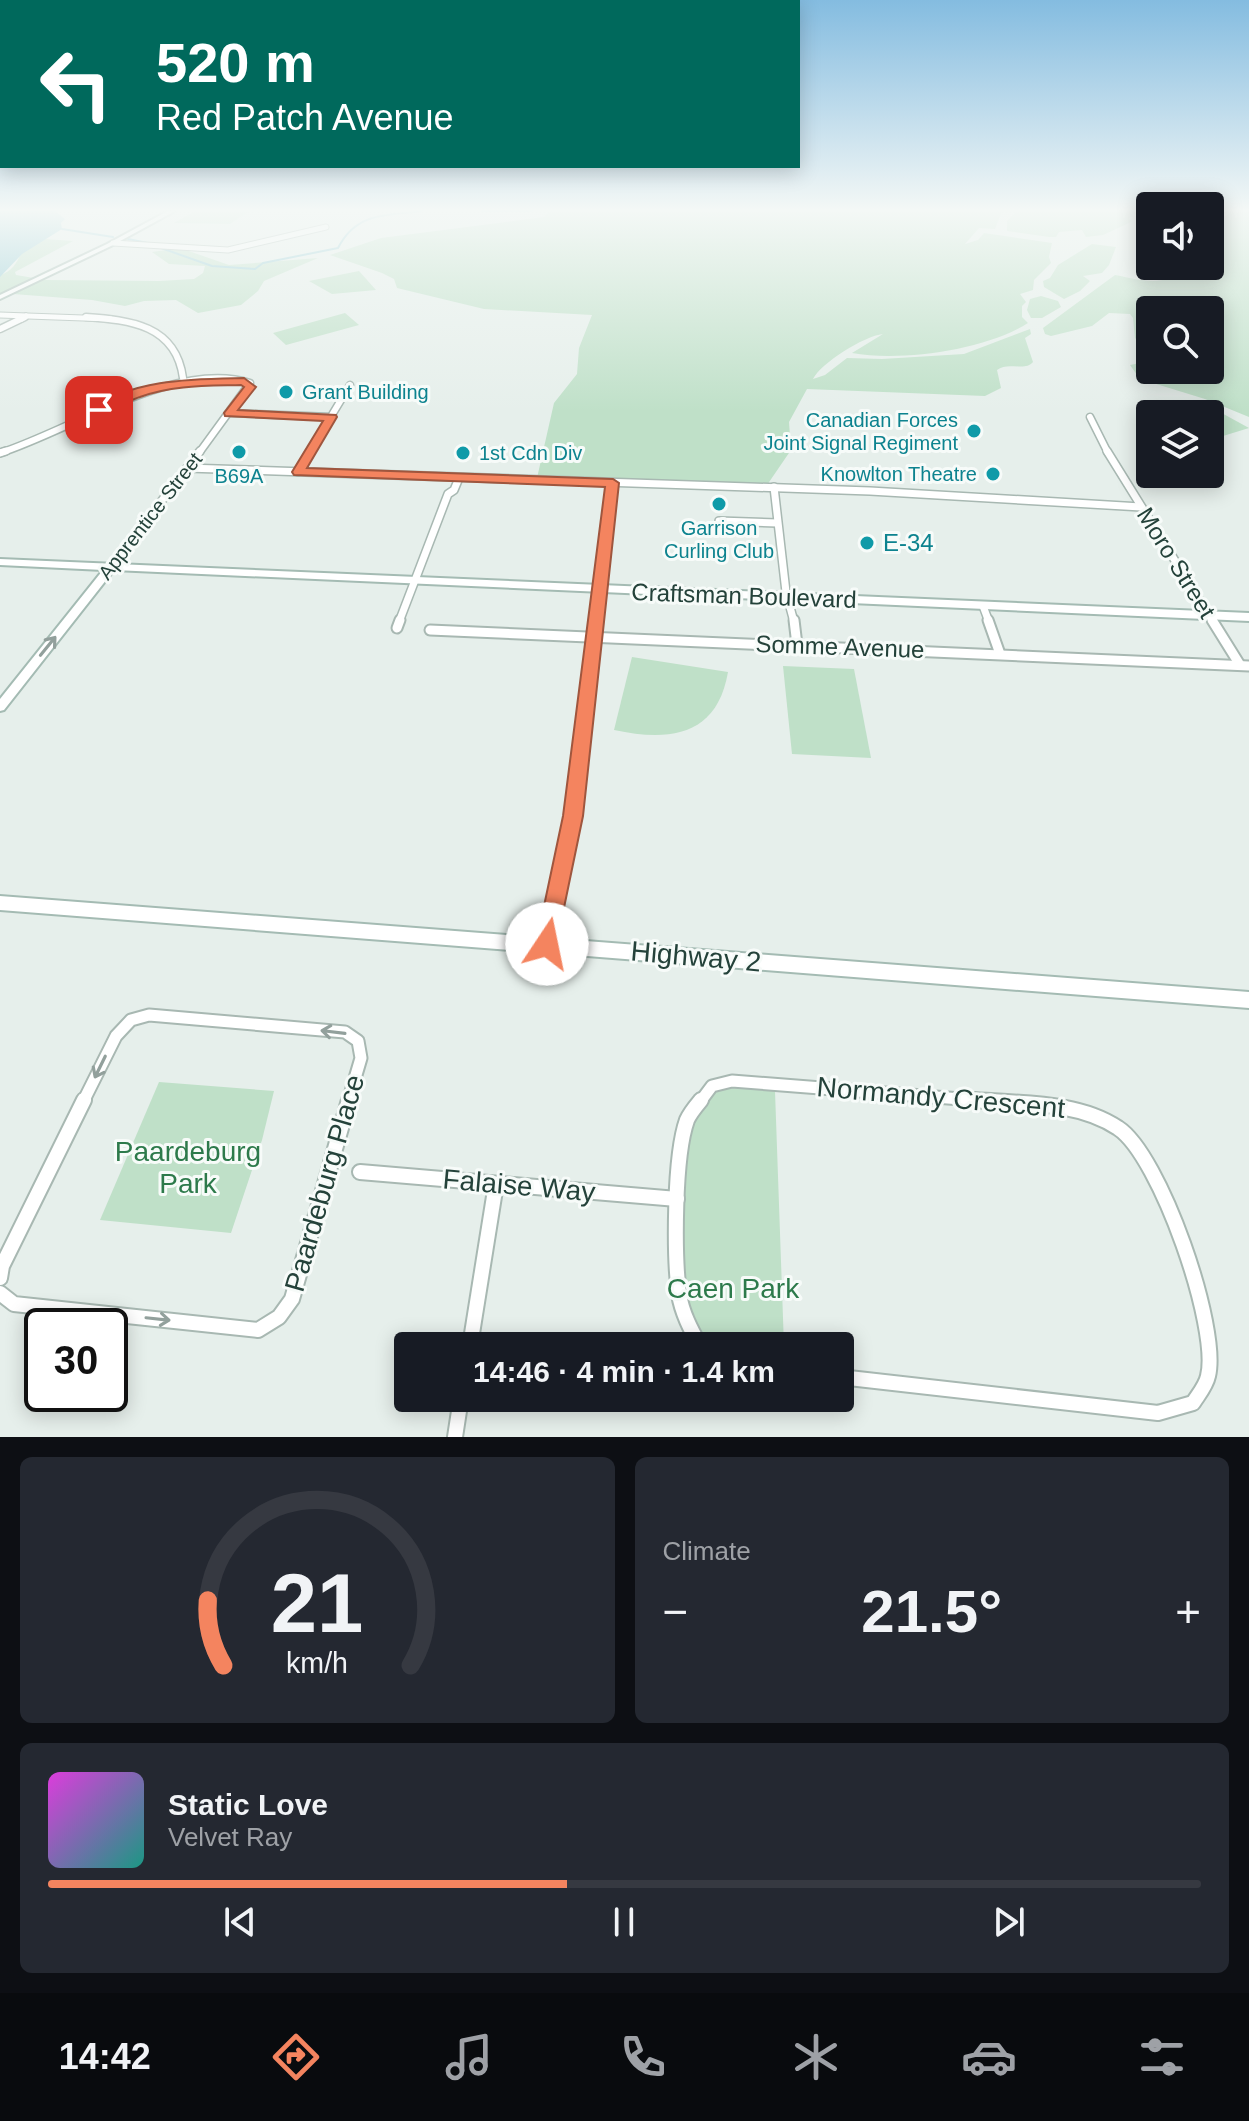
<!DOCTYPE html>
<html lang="en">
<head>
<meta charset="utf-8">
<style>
	body { margin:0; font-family:Arial,sans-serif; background:#242831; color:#f1f3f6; height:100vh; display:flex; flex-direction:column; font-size:30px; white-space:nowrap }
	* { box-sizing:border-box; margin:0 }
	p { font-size:26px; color:#9ea1a6 }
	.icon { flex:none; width:44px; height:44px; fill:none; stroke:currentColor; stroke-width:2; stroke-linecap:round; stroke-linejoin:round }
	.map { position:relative; height:1437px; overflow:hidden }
	.drawer { display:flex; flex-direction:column; gap:20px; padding:20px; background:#0d0f14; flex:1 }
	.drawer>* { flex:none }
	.hud { position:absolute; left:0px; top:0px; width:800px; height:168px; box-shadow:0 4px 20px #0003; background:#00695c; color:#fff; overflow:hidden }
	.tools { position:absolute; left:1136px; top:192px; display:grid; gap:16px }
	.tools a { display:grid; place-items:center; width:88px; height:88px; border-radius:8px; background:#171b24; box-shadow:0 4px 20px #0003; font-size:40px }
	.speed { position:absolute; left:24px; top:1308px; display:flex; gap:16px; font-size:40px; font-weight:700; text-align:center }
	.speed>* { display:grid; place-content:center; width:104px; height:104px; border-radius:50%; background:#171b24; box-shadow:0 4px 20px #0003; line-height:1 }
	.speed .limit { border:4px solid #111; border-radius:12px; background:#fff; color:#111 }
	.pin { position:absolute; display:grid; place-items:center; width:68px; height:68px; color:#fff; margin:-34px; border-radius:16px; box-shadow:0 4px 12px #0006 }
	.me { position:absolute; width:88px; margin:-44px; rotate:11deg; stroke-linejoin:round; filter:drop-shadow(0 0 6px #0008) }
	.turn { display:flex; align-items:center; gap:28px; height:168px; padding:0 24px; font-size:36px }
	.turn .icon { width:104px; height:104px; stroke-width:2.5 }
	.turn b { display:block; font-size:56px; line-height:68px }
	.big { font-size:60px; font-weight:800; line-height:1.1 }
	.drawer .widget { flex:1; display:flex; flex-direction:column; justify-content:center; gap:12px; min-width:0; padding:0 28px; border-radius:12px; background:#242831 }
	.drawer .dial { align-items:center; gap:0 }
	.dial svg { height:208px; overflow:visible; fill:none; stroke:#363941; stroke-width:7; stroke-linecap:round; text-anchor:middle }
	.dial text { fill:#f1f3f6; stroke:none }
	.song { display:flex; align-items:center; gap:24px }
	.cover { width:96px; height:96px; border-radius:12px; background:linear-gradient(135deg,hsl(300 70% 55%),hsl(170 70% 35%)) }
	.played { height:8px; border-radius:4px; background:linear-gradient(90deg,#f4845f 45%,#363941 45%) }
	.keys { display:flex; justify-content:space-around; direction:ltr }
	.heat { display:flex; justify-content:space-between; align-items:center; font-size:44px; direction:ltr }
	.drawer .tiles { flex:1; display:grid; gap:20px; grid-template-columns:1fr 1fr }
	.widget:last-child { grid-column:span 2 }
	.trip { position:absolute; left:394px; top:1332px; width:460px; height:80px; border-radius:8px; background:#171b24; box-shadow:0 4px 20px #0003; font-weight:800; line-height:80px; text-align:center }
	.menu { display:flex; height:128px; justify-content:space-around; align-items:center; background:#090b0e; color:#9ea1a6 }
	.menu .icon { width:56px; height:56px }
	.menu .on { color:#f4845f }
	.menu b { font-size:36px; color:#f1f3f6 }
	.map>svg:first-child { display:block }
	.green { fill:#bfe0c8 }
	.water { fill:#8ec9d4 }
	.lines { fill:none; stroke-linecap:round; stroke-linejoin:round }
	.stream { stroke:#8ec9d4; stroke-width:2 }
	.street-far5-casing { stroke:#a8b8b2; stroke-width:7 }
	.street-far4-casing { stroke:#a8b8b2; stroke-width:9 }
	.street-far3-casing { stroke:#a8b8b2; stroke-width:10 }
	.street-far2-casing { stroke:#a8b8b2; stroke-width:13 }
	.street-far1-casing { stroke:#a8b8b2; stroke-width:15 }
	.street-casing { stroke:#a8b8b2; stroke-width:18 }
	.secondary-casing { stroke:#a4bbb3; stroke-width:4 }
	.street-far5 { stroke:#fff; stroke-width:5 }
	.street-far4 { stroke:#fff; stroke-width:6 }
	.street-far3 { stroke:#fff; stroke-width:7 }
	.street-far2 { stroke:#fff; stroke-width:9 }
	.street-far1 { stroke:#fff; stroke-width:11 }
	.street { stroke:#fff; stroke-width:14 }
	.secondary { fill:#fff; fill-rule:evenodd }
	.oneway { stroke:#92a09c }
	.route { fill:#f4845f; stroke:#9f563e; stroke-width:2 }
	.culture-dot { fill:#0f9aa8; stroke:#f7fbf9; stroke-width:3 }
	.labels { text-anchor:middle; stroke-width:6; stroke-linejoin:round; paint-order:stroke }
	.far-culture-label { font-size:20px; fill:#0d838f; stroke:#f7fbf9; text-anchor:start }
	.far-street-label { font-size:20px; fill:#24423a; stroke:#f7fbf9 }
	.culture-label { font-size:24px; fill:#0d838f; stroke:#f7fbf9; text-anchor:start }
	.street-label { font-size:24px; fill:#24423a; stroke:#f7fbf9 }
	.near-street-label { font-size:28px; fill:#24423a; stroke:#f7fbf9 }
	.near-park-label { font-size:28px; fill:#2d7a4b; stroke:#f7fbf9 }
</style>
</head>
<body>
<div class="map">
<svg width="1249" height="1437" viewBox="0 0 1249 1437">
	<rect width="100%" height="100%" fill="#e6efeb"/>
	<!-- green -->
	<g class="green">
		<polygon points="195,211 249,211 230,224 174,223"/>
		<path d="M550 211H1002L995 229 979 228 965 244 978 240 984 233 1052 243 1049 257 1051 263 1034 280 1033 290 1020 294 1026 302 1022 306V317L1028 323C986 350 901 362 852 353L883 334C864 336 821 363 813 379L825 375 847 358 882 359 964 354 1030 329 1031 334 1025 338 1033 362C1025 372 1008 361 997 370L1001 388 985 396 807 389 789 422 791 450 765 488 537 478 554 403 577 374 579 348 592 315 484 309 397 288 394 279 382 273 330 255 381 238 544 217Z"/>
		<polygon points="1017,211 1142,211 1129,218 1132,221 1129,223 1103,235 1086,237 1082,230 1059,232 1056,237 1049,237 1007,231 1007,221"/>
		<path d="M1210 211H1249V417L1205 399 1140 379 1130 365 1150 361V370H1210V310H1150V354L1135 338 1133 318 1130 314 1109 313 1092 326 1051 336 1045 334 1043 328 1115 275C1136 279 1170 290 1181 266H1210Z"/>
		<path d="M44 239 73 241 15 272 16 275 46 280 159 281 194 279 203 273 205 266 169 264 152 252 180 248 229 265 318 258 264 281 258 291 241 305 198 313 176 300 144 301 125 306 92 300 0 293V275C14 271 17 261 23 250Z"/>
		<polygon points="1092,244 1116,247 1109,265 1102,273 1083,276 1090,281 1080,291 1064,299 1044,287 1043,281 1050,278 1058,265"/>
		<polygon points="359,271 376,290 332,294 309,281"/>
		<polygon points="1041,296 1058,301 1061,307 1042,318 1031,318 1027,310 1030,299"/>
		<polygon points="345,313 359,325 286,345 273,333"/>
		<polygon points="1185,402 1207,405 1249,428 1210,440 1210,414 1170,414 1183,411"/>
		<path d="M632 657 728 672C717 736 670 742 614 730Z"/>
		<polygon points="783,666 854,669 871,758 792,754"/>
		<polygon points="159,1082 274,1091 262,1140 231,1233 100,1220"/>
		<path d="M727 1086 775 1091 784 1346C758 1346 729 1352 707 1336 695 1327 689 1315 685 1301 681 1280 685 1134 693 1118 701 1101 709 1091 727 1086Z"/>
	</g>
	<!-- water -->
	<polygon class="water" points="0,211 55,211 65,219 61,223 62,229 22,254 0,277"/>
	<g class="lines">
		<!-- stream -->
		<g class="stream">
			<polyline points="482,211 532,211"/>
			<polyline points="62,229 113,237"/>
			<polyline points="128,239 148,243"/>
			<path d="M161 248 212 266 255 269 263 263 338 248C357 211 387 216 422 211"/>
		</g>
		<!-- street-far5 casing -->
		<g class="street-far5-casing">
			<g id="street-far5">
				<polyline points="113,243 228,250 326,227"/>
				<polyline points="0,315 111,319"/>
				<polyline points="22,319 26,316"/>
			</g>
		</g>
		<!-- street-far4 casing -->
		<g class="street-far4-casing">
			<g id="street-far4">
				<path d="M86 317C130 320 176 325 183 378"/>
				<polyline points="0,329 25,317"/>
				<polyline points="230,413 331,417"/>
				<polyline points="1090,417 1108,453"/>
				<path d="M0 453C70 431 177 359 250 383L199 453"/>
				<polyline points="309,453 350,385"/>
			</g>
		</g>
		<!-- street-far3 casing -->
		<g class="street-far3-casing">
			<g id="street-far3">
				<polyline points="1107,451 1213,622"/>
				<polyline points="0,453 6,451"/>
				<polyline points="187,468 870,491 1141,507"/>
				<polyline points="298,472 310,451"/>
				<polyline points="774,487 786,592 794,622"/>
				<polyline points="719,521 777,523"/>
				<polyline points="110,568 200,451"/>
				<polyline points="983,606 989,622"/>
				<polyline points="399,622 448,494 454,490 459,478"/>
				<polyline points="596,622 613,483"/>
			</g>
		</g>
		<!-- street-far2 casing -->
		<g class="street-far2-casing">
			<g id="street-far2">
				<polyline points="794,620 797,645"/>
				<polyline points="988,620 1000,654"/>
				<polyline points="1212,620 1240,665"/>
				<polyline points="397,628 400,620"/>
				<polyline points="430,630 1249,666"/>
				<polyline points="569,835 597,620"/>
			</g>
		</g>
		<!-- street-far1 casing -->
		<g class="street-far1-casing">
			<g id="street-far1">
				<polyline points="547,944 570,833"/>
				<polyline points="83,1102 116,1036 131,1020 149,1015 345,1032 358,1041 361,1058 348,1102"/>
				<polyline points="700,1102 712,1086 732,1081 999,1102"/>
			</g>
		</g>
		<!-- street casing -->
		<g class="street-casing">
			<g id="street">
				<polyline points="360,1172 677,1199"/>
				<polyline points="0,1278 2,1266 84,1100"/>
				<polyline points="0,1293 14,1304 258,1330 279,1317 292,1299 349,1100"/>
				<polyline points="470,1346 496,1184"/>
				<path d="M700 1346C691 1330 682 1313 679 1294 674 1255 674 1156 687 1120 690 1113 696 1106 701 1100"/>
				<path d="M840 1377 1158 1413 1193 1403C1198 1395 1206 1386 1208 1376 1220 1328 1160 1155 1118 1128 1078 1101 1022 1104 975 1100"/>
				<polyline points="455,1437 461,1398"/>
			</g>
		</g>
		<!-- secondary casing -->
		<g class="secondary-casing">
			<g id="secondary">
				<polygon points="168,211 175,211 111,246 0,299 0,295 107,244"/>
				<polygon points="0,559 1249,613 1249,621 114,570 4,710 0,711 0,699 103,570 0,565"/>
				<polygon points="0,896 1249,992 1249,1008 0,910"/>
			</g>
		</g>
		<!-- street-far5 -->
		<use href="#street-far5" class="street-far5"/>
		<!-- street-far4 -->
		<use href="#street-far4" class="street-far4"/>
		<!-- street-far3 -->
		<use href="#street-far3" class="street-far3"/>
		<!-- street-far2 -->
		<use href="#street-far2" class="street-far2"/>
		<!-- street-far1 -->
		<use href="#street-far1" class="street-far1"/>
		<!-- street -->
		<use href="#street" class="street"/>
		<!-- secondary -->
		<use href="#secondary" class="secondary"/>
	</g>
	<!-- one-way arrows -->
	<defs><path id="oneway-shaft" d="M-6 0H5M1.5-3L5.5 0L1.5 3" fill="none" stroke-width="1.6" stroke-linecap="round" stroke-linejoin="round" transform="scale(2)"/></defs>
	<g class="oneway">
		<use href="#oneway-shaft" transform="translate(48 646) rotate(-51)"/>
		<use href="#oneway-shaft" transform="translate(333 1032) rotate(-173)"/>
		<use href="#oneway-shaft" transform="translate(100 1067) rotate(116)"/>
		<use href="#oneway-shaft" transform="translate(158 1319) rotate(6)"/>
	</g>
	<!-- sky -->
	<linearGradient id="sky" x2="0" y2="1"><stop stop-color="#84bce0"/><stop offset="0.51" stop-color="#f4f8f6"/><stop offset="1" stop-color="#f4f8f6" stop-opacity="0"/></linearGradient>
	<rect width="1249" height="412" fill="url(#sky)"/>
	<!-- route -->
	<path class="route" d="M244 378 256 387 238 410 336 415 337 417 307 468 613 479 619 483 583 816 555 951 547 955 539 951 536 944 563 816 605 487 294 475 292 472 323 421 225 416 224 413 244 387 241 385C206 386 173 385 140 397 126 401 105 418 93 410 131 378 197 379 244 378Z"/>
	<!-- markers -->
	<g class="culture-dot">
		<circle cx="286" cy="392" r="8"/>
		<circle cx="974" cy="431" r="8"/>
		<circle cx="239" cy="452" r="8"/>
		<circle cx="463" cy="453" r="8"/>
		<circle cx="993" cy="474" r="8"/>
		<circle cx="719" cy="504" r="8"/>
		<circle cx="867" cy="543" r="8"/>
	</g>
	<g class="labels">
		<!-- far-culture labels -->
		<g class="far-culture-label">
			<text x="302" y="399">Grant Building</text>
			<text x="958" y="427" text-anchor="end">Canadian Forces<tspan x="958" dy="23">Joint Signal Regiment</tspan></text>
			<text x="479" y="460">1st Cdn Div</text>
			<text x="977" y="481" text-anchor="end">Knowlton Theatre</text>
			<text x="239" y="483" text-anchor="middle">B69A</text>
			<text x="719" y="535" text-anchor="middle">Garrison<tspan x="719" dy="23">Curling Club</tspan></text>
		</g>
		<!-- far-street labels -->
		<g class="far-street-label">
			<text transform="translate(150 516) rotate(-52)" y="7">Apprentice Street</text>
		</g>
		<!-- culture labels -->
		<g class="culture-label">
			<text x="883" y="551">E-34</text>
		</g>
		<!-- street labels -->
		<g class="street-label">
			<text transform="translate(1176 563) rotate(58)" y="8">Moro Street</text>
			<text transform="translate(744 596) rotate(2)" y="8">Craftsman Boulevard</text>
			<text transform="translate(840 647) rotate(2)" y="8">Somme Avenue</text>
		</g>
		<!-- near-street labels -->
		<g class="near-street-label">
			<text transform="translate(696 956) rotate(5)" y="10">Highway 2</text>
			<text transform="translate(941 1097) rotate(5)" y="10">Normandy Crescent</text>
			<text transform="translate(324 1183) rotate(-74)" y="10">Paardeburg Place</text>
			<text transform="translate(519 1185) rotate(5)" y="10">Falaise Way</text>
		</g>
		<!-- near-park labels -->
		<g class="near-park-label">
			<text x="188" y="1161">Paardeburg<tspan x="188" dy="32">Park</tspan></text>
			<text x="733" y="1298">Caen Park</text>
		</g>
	</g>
</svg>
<div class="tools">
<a><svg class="icon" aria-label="sound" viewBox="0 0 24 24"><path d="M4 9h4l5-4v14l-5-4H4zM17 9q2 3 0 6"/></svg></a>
<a><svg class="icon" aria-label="search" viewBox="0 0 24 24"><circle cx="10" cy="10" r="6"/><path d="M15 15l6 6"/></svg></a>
<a><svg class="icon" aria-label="layers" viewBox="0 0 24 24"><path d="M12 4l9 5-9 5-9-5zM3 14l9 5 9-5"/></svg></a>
</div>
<div class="speed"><div class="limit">30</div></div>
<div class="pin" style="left:99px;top:410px;background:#d93025"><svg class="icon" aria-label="arrive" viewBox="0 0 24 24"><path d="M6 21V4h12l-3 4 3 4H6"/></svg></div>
<svg class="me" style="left:547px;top:944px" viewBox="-20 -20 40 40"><circle r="19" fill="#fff"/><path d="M0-13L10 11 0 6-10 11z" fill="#f4845f"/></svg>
<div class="trip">14:46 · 4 min · 1.4 km</div>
<div class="hud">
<div class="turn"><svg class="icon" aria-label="left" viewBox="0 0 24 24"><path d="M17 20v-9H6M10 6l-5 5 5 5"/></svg><div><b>520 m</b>Red Patch Avenue</div></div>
</div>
</div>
<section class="drawer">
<div class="tiles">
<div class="widget dial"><svg viewBox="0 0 100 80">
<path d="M14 69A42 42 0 1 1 86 69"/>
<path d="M14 69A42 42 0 0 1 8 44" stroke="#f4845f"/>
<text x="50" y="56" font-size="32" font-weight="700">21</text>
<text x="50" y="72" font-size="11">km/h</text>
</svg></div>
<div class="widget"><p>Climate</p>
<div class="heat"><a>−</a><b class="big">21.5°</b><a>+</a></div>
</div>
<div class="widget">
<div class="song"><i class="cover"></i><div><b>Static Love</b><p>Velvet Ray</p></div></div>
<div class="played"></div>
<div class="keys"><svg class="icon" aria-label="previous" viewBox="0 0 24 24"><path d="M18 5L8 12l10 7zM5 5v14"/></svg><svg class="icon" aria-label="pause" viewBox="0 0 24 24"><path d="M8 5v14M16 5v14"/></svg><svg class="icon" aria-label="next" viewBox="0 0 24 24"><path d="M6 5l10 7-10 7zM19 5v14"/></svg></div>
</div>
</div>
</section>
<nav class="menu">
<b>14:42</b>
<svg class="icon on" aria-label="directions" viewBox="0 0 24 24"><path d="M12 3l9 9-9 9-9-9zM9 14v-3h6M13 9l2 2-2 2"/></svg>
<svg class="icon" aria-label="music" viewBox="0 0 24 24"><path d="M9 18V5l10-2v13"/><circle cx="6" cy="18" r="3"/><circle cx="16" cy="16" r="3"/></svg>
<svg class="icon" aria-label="phone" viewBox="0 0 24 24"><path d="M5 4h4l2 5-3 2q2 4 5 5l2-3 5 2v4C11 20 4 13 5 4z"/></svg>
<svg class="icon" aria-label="climate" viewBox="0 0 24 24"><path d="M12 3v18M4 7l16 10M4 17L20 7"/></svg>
<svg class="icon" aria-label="car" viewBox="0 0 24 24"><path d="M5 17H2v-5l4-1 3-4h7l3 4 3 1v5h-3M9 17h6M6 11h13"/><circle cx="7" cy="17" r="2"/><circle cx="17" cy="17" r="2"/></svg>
<svg class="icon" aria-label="filters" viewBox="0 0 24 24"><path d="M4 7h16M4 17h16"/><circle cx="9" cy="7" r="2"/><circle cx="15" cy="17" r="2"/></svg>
</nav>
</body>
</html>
